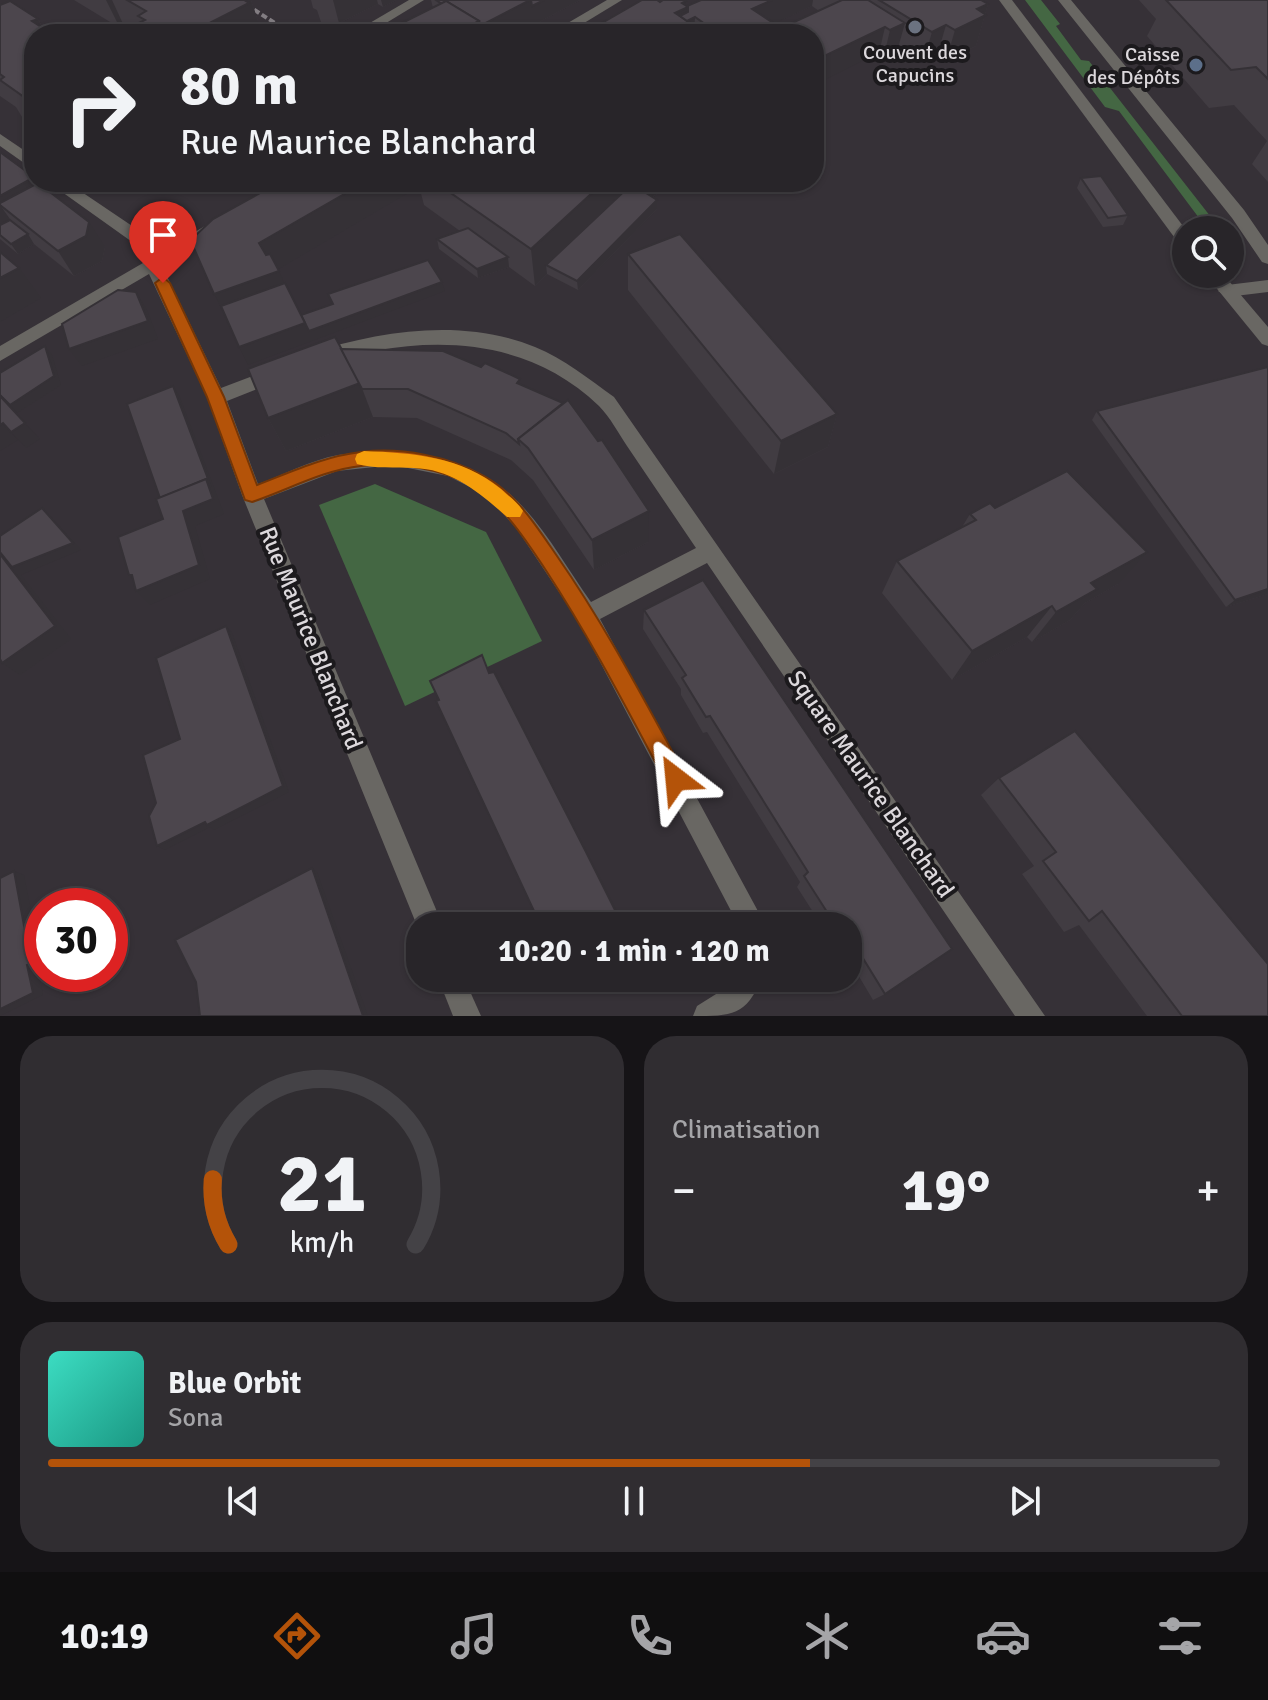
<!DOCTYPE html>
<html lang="fr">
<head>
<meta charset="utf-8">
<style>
	body { margin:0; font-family:Signika,sans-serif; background:#302d31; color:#f1f3f6; height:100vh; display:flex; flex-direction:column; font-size:30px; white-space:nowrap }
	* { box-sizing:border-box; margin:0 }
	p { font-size:26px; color:#a5a5a8 }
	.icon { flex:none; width:44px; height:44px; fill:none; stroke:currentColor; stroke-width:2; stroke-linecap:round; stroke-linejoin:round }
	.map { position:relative; height:1016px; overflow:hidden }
	.sheet { display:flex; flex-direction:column; gap:20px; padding:20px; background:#161417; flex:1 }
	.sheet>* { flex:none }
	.hud { position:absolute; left:24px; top:24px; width:800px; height:168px; border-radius:32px; box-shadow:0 2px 6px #0004,0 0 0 2px #444246; background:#282529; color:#f1f3f6; overflow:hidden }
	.tools { position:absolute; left:1172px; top:216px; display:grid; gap:16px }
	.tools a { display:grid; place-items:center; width:72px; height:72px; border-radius:50%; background:#282529; box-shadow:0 2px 6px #0004,0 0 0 2px #444246; font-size:40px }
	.speed { position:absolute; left:24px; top:888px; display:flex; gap:16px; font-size:40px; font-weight:700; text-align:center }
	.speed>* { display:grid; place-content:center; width:104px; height:104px; border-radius:50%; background:#282529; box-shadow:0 2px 6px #0004,0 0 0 2px #444246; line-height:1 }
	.speed .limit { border:12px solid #d22; background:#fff; color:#111 }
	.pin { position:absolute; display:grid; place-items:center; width:68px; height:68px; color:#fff; margin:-82px -34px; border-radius:50% 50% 50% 0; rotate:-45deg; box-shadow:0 0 8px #0007 }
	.pin .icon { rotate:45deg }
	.me { position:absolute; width:88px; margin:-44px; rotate:331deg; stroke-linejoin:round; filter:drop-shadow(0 0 6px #0008) }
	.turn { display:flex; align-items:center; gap:28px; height:168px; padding:0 24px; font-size:36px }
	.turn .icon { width:104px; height:104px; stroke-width:2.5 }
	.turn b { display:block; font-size:56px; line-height:68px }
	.big { font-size:60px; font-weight:800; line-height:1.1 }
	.sheet .tile { flex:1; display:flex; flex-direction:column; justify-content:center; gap:12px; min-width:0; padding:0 28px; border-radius:32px; background:#302d31 }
	.sheet .dial { align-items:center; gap:0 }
	.dial svg { height:208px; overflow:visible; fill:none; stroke:#444246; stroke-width:7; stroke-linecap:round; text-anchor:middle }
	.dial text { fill:#f1f3f6; stroke:none }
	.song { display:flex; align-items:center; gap:24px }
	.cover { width:96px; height:96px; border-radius:12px; background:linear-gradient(135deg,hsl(170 70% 55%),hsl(170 70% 35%)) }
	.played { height:8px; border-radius:4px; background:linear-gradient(90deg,#b45309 65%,#444246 65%) }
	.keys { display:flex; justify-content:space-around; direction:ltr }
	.heat { display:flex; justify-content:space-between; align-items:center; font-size:44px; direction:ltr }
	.sheet .tiles { flex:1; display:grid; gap:20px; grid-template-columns:1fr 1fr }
	.tile:last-child { grid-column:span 2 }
	.trip { position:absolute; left:406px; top:912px; width:456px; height:80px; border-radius:32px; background:#282529; box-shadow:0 2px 6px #0004,0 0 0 2px #444246; font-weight:800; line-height:80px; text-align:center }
	.menu { display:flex; height:128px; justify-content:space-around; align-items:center; background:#100f10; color:#a5a5a8 }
	.menu .icon { width:56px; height:56px }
	.menu .on { color:#b45309 }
	.menu b { font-size:36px; color:#f1f3f6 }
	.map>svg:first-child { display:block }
	.green { fill:#446743 }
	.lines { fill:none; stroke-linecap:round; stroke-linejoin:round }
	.path { stroke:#827d82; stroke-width:4; stroke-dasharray:6 3; stroke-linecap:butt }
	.service { fill:#696763; fill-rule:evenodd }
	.minor { fill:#696763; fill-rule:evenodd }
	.tertiary { fill:#696763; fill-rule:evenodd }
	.wall { fill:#413c42; fill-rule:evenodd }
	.shaded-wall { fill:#353136 }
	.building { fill:#4c464d; stroke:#353136; stroke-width:2 }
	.route { fill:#b45309; stroke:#753606; stroke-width:2 }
	.slow { fill:#f59e0b }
	.worship-dot { fill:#6b7280; stroke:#1c1a1d; stroke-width:3 }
	.service-dot { fill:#5c6f8a; stroke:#1c1a1d; stroke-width:3 }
	.labels { text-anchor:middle; stroke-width:8; stroke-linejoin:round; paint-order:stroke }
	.far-poi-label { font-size:20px; fill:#dcd8dc; stroke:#1c1a1d }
	.street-label { font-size:24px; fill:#dcd8dc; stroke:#1c1a1d }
</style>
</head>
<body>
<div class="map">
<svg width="1268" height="1016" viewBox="0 0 1268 1016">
	<rect width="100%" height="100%" fill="#363137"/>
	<!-- green -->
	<g class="green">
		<polygon points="1025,0 1041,0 1060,24 1056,26 1081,60 1089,61 1221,230 1208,230 1119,111 1105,107"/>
		<polygon points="375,484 486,532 542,641 405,706 319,505"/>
	</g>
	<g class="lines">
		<!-- path -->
		<polyline class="path" points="239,0 292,34"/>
		<!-- service -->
		<polygon class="service" points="409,0 424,0 368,34 351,34"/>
		<!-- minor -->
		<g class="minor">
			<polygon points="607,0 622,0 566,34 549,34"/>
			<polygon points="0,134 34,157 34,170 0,146"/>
			<path d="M48 182H67L147 236 156 255 210 223H222V231L162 266 221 388 276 367 285 374 282 379 227 401 258 484C283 475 311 460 338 455 396 445 465 453 511 495 543 524 566 567 591 602L696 548C673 514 650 480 627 446 619 434 610 417 599 406 521 331 414 335 317 365L308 358 311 353C381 330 465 318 535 347 564 359 589 379 614 397L1045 1016H1015L707 563 600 619 766 926H739L579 622 517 529 496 506 472 488 448 476 393 465 337 471 264 499 443 926H420V933L242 495 207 397 149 274 0 361V346L143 263 135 244Z"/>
			<polygon points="1268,280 1268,292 1227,297 1218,291 1227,285"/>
			<polygon points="438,978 464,978 481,1016 453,1016"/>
			<path d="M735 978H762C746 1016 732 1016 693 1016L697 1006 732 984Z"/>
		</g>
		<!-- tertiary -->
		<g class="tertiary">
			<polygon points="999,0 1012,0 1186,230 1186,247 1180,245"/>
			<polygon points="1058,0 1071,0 1244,210 1268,245 1268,264 1262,262 1232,218"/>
			<polygon points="1205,274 1223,274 1268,327 1268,346 1262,344"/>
		</g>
	</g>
	<!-- wall -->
	<g class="wall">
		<polygon points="74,0 251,0 261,30 259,33 128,28 124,26 120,28"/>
		<polygon points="311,0 396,0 383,7 378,4 339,23 328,24 321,22 317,10 313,8"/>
		<polygon points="431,0 580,0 517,34 433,8"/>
		<path d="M701 0H981L988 4 976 46 946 61 937 56 923 63 898 48 884 56 879 53 814 34H583L660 2 687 6ZM812 6 819 11 781 28 774 23Z"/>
		<polygon points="1139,0 1268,0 1268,182 1252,164 1267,141 1234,105 1209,108 1147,36 1156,19"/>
		<polygon points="0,5 38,19 43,28 34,34 34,126 22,117 16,107 0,96"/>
		<polygon points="0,152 34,182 37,182 105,247 102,261 74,276 34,244 18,254 0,239"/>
		<polygon points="1081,178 1128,215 1123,225 1103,227 1077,188"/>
		<polygon points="418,182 673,182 653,197 657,209 578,290 547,274 535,286 509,267 478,278 439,249 437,239 460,231 424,205"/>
		<polygon points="628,254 837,414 828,447 774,474 628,290"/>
		<polygon points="341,349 521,384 648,542 594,570 533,480 511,460 417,418 373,417 286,451 268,418"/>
		<polygon points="1097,411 1268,594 1226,607 1092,420"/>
		<polygon points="970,514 1118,584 1085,603 1070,620 1032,642 1027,637 952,680 882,593 897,561 962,527"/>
		<polygon points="703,580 885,994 873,1000 848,958 848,926 822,926 797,887 800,882 707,732 703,733 681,695 681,689 643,629 644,610"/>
		<polygon points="999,778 1268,1016 1147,1016 1079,925 1064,932 1022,874 1034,866 981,795"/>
	</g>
	<!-- shaded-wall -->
	<g class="shaded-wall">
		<polygon points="106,0 112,0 124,26 120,28"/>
		<polygon points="244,0 251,0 261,30 259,34 188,34"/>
		<polygon points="333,0 377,0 378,4 339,23"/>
		<polygon points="381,0 396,0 383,7"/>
		<polygon points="530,0 580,0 517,34 454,34 479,21"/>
		<polygon points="772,0 813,0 812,6 751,34 752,9"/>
		<polygon points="686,1 685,8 688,7 695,17 694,34 675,13 682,3"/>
		<polygon points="988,4 976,46 946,61 955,30 977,9"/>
		<polygon points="38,19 46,34 32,21"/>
		<polygon points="905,23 898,48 884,56 890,30"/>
		<polygon points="946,25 937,56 923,63 932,32"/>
		<polygon points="885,27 879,53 814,85 814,61"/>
		<polygon points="34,178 34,182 37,182 54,208 0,205 0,196"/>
		<polygon points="365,182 417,182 418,187 272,273 259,243"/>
		<polygon points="604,182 644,182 546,265 547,274 535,286 531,249"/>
		<polygon points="660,182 673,182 646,202 646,193"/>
		<polygon points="657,200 657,209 578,290 577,281"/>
		<polygon points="0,205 17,229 0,235"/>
		<polygon points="89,222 105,247 102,261 74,276 58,251"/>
		<polygon points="28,234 34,244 18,254 11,244"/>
		<polygon points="508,257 509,267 478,278 477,269"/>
		<polygon points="19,268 41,298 0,322 0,278"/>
		<polygon points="279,271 292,301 230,324 214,294"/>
		<polygon points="442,282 445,291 248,365 239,347 305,323"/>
		<polygon points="136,292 147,310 158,339 82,366 69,349"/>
		<polygon points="45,346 52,355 61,385 17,413 10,405"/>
		<polygon points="360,383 373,417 286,451 268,418"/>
		<polygon points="173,386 179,395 224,514 195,526 210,579 150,605 136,591 142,589 129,575 183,511"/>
		<polygon points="837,414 828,447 774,474 781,441"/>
		<polygon points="3,423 18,440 0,451 0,425"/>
		<polygon points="25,423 40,439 26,448 11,432"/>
		<polygon points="42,508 81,550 21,575 71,639 20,675 2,663 0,548"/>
		<polygon points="649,511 648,542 594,570 592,540"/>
		<polygon points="1147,552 1118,584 1085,603 1070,620 1032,642 1056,612 1091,583"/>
		<polygon points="1268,589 1268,594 1226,607 1235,600"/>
		<polygon points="1052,606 1027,637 952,680 972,651"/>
		<polygon points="226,626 232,633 289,792 214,830 210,827 165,850 157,846"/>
		<polygon points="312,868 317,872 368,1016 363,1016"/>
		<polygon points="14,871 24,875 42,966 38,967 43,995 0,1016 0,1009 27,965"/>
		<polygon points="587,978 596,978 576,990 574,986"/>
	</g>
	<!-- building -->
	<g class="building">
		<polygon points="127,0 244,0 249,3 188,34 116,34 145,20 138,16 146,11"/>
		<polygon points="436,0 530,0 480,26 479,21 446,1 442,4"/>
		<polygon points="531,0 544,0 532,6"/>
		<polygon points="642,0 657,0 660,2 663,0 684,0 686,1 682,3 688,7 675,13 704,32 701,34 583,34"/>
		<polygon points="701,0 772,0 752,9 781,28 842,0 868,0 905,23 890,30 885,27 814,61 814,34 719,34 695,17 687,21 680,16 688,12 688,7 687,6"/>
		<polygon points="879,0 981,0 988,4 977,9 986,15 955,30 946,25 932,32"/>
		<polygon points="1166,0 1268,0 1268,79 1256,67 1231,70"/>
		<polygon points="10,1 38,19 32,21 52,34 34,34 34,104 0,80 4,77 0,74 0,5"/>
		<polygon points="446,1 479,21 454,34 380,34"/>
		<polygon points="0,152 34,177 0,196"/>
		<polygon points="1101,176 1128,215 1108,218 1081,178"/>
		<polygon points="280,182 365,182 259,243 266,255 270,254 279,271 214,294 193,246 195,236 213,219"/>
		<polygon points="435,182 604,182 531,249"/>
		<polygon points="634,182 660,182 646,193 657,200 577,281 546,265"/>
		<polygon points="38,183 89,222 86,236 58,251 0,205 0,203"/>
		<polygon points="10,220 28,234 11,244 0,235 0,225"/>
		<polygon points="468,228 508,257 477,269 437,239"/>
		<polygon points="680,234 837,414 781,441 628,254"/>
		<polygon points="0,252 19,268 0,278"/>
		<polygon points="428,260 442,282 309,331 301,315 333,304 328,294"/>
		<polygon points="285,283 305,323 239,347 221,306"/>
		<polygon points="118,290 136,292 148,321 69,349 62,324"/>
		<polygon points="335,337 360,383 268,418 248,369"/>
		<polygon points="45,346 54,376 10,405 0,395 0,373"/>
		<polygon points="341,349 443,351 481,367 485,363 520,379 517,383 563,403 518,439 519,444 506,433 408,389 362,389"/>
		<polygon points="1268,367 1268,589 1235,600 1097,411"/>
		<polygon points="173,386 211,487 206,479 160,498 127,404"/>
		<polygon points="0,396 25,423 11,432 3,423 0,425"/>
		<polygon points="568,400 598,441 602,440 649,511 592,540 528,448 518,439"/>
		<polygon points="1067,471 1147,552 1091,583 1097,589 1056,612 1052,606 972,651 897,561 976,520 970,514 990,503 995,508"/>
		<polygon points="206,479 213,499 183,511 199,565 136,591 132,575 129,575 118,537 163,519 156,499"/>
		<polygon points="42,508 73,543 12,567 0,552 0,536"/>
		<polygon points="0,554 55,626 2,663 0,659"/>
		<polygon points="703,580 952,949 885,994 848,934 848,926 843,926 841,923 836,926 804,876 808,872 710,716 706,717 682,678 686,675 644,610"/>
		<polygon points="226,626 283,786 207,825 205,822 157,846 149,816 156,803 143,755 180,739 156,658"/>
		<polygon points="482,655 489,673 494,672 586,852 622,924 618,926 541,926 436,701 439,700 430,681"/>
		<polygon points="1075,731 1268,964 1268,1016 1182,1016 1102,911 1089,921 1043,861 1056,852 999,778"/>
		<polygon points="312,868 363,1016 200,1016 196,982 175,940"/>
		<polygon points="14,871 31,964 27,965 33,993 0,1009 0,878"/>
		<polygon points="570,978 587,978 574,986"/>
	</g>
	<!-- route -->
	<path class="route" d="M163 277 170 283 224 397 257 485C291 472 325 456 361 452 401 447 449 456 484 476 517 494 537 527 557 556 605 625 643 698 683 771L687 779 683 786 676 790 668 786C629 713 591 639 545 569 525 539 505 507 473 487 442 468 397 462 361 466 323 470 288 490 252 502L245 500 207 397 155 283Z"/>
	<!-- slow -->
	<path class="slow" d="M364 451C413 453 461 456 501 489 508 496 518 502 523 511L520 517H507C480 493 452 469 414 468 396 467 374 469 357 464L355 459 357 454Z"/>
	<!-- markers -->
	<circle class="worship-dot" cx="915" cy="27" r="8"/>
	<circle class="service-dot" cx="1196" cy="65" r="8"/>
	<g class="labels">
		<!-- far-poi labels -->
		<g class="far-poi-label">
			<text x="915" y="59">Couvent des<tspan x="915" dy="23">Capucins</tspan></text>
			<text x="1180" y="61" text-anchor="end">Caisse<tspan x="1180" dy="23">des Dépôts</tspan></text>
		</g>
		<!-- street labels -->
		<g class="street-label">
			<text transform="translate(311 638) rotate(68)" y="8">Rue Maurice Blanchard</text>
			<text transform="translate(871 784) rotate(55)" y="8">Square Maurice Blanchard</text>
		</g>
	</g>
</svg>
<div class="tools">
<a><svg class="icon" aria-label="search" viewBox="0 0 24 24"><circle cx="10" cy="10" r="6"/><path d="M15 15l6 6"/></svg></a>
</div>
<div class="speed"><div class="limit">30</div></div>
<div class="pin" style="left:163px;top:283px;background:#d93025"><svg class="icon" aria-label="arrive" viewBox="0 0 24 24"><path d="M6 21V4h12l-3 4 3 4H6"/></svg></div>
<svg class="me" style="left:676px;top:779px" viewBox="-20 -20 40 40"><path d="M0-17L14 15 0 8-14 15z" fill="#b45309" stroke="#fff" stroke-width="4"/></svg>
<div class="trip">10:20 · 1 min · 120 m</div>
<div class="hud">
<div class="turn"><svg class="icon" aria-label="right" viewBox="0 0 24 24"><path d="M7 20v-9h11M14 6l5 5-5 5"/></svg><div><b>80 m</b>Rue Maurice Blanchard</div></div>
</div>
</div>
<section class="sheet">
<div class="tiles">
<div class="tile dial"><svg viewBox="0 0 100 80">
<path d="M14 69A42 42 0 1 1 86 69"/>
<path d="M14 69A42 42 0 0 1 8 44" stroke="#b45309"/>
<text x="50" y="56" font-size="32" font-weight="700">21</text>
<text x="50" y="72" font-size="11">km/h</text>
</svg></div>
<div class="tile"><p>Climatisation</p>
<div class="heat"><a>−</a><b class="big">19°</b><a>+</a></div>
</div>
<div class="tile">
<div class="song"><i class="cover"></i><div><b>Blue Orbit</b><p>Sona</p></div></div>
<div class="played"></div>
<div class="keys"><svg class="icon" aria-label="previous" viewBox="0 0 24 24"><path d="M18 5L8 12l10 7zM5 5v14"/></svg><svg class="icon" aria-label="pause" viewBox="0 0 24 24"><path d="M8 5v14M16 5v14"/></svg><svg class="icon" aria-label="next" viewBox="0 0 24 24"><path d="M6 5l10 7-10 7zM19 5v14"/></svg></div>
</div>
</div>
</section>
<nav class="menu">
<b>10:19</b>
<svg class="icon on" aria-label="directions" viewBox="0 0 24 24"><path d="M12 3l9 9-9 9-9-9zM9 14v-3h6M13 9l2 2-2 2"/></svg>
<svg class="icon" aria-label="music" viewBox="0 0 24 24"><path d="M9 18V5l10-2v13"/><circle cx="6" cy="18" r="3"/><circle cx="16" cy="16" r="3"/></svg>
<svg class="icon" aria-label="phone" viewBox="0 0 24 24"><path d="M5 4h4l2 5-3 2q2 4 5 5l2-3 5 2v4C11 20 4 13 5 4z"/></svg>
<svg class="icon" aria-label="climate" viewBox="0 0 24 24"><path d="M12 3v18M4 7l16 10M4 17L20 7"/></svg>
<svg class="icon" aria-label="car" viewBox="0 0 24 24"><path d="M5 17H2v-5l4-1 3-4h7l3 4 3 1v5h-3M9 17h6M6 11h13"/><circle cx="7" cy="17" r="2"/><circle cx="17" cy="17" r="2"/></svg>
<svg class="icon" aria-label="filters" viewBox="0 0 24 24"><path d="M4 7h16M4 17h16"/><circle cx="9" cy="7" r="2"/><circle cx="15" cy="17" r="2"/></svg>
</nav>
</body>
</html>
